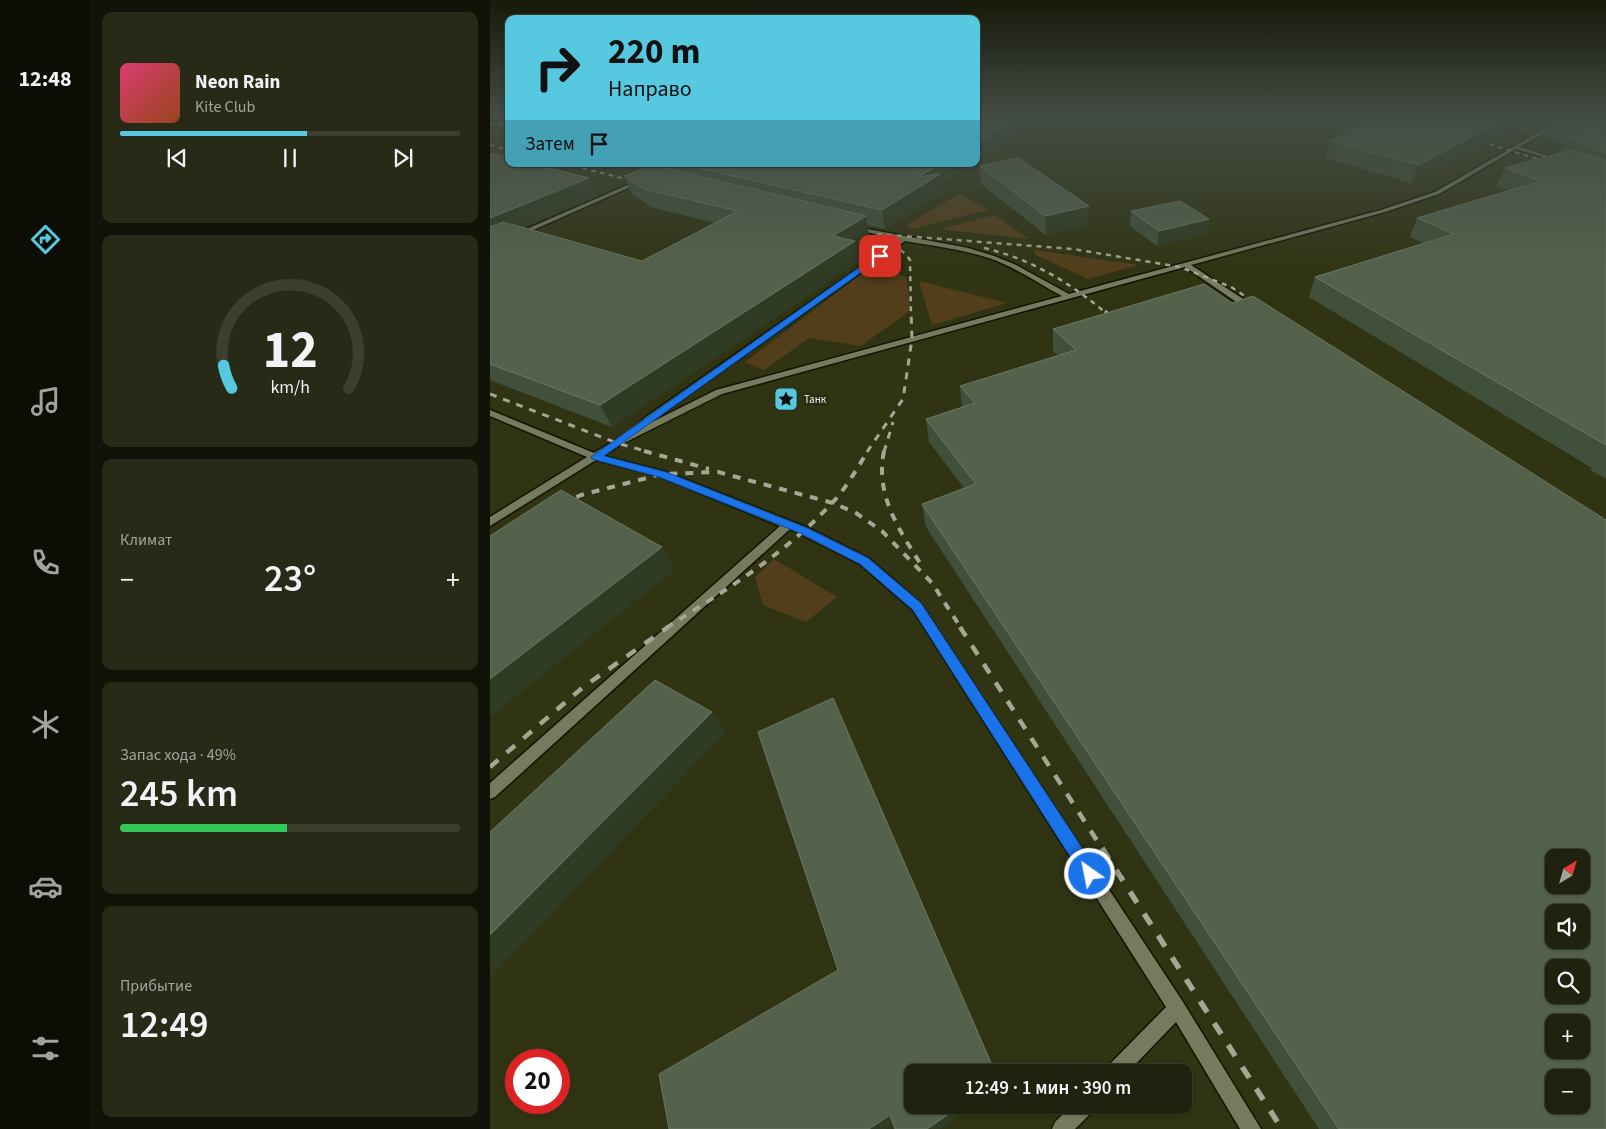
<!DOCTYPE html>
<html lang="ru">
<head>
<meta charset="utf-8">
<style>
	body { margin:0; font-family:"Source Sans 3",sans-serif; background:#272a17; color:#f1f3f6; height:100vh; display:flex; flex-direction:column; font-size:19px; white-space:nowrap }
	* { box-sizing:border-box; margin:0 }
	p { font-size:16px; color:#a1a49e }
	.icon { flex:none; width:28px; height:28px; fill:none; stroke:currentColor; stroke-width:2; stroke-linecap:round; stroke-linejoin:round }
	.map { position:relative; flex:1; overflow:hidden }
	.details { display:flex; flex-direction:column; gap:12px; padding:12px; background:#111308; width:400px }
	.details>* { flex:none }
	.top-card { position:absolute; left:15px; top:15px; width:475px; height:152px; border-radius:10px; box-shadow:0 1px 4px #0004,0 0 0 1px #3c3f2e; background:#56c9e1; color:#111; overflow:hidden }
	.needle { width:32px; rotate:37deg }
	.controls { position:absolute; left:1055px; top:849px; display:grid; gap:10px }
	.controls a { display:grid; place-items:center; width:45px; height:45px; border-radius:10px; background:#1f220e; box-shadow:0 1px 4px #0004,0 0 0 1px #3c3f2e; font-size:25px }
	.speed { position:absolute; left:15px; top:1049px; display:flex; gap:10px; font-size:25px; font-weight:700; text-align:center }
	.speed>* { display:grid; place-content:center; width:65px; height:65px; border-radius:50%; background:#1f220e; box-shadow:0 1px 4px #0004,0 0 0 1px #3c3f2e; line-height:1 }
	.speed .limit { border:8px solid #d22; background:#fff; color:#111 }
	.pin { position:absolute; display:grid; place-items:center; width:42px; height:42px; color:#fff; margin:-21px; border-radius:10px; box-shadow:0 2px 8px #0006 }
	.me { position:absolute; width:55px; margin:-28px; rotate:327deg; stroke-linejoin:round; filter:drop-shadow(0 0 4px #0008) }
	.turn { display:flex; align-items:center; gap:18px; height:105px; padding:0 20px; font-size:22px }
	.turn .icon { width:65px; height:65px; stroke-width:2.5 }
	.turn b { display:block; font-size:35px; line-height:42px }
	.then { display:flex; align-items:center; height:48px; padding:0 20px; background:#0003; gap:10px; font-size:19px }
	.big { font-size:38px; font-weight:600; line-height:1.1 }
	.details .card { flex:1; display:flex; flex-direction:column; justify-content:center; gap:8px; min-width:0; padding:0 18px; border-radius:10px; background:#272a17 }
	.details .dial { align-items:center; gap:0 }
	.dial svg { height:130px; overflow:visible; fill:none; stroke:#3c3f2e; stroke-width:7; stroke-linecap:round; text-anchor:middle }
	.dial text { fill:#f1f3f6; stroke:none }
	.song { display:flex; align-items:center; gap:15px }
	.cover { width:60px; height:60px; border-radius:8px; background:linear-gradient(135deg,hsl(340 70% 55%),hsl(20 70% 35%)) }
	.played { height:5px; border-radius:2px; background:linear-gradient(90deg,#56c9e1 55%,#3c3f2e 55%) }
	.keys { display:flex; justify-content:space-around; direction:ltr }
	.heat { display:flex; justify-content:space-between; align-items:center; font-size:28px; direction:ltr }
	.charge { height:8px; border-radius:4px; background:linear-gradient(90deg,#34c759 49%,#3c3f2e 0) }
	.trip { position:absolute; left:414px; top:1064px; width:288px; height:50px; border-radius:10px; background:#1f220e; box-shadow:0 1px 4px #0004,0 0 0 1px #3c3f2e; font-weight:600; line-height:50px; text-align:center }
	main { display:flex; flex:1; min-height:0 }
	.menu { display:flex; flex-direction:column; width:90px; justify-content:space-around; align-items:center; background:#0c0e06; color:#a1a49e }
	.menu .icon { width:35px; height:35px }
	.menu .selected { color:#56c9e1 }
	.menu b { font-size:22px; color:#f1f3f6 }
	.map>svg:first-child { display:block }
	.built { fill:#303413; fill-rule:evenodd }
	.green { fill:#533e1b }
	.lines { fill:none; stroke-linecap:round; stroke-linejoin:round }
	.service-casing { stroke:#121500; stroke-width:3 }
	.service { fill:#767b5f; fill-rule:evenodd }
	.rail-far5 { stroke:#a3a793; stroke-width:2; stroke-dasharray:4.5 4.5; stroke-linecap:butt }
	.rail-far4 { stroke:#a3a793; stroke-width:2.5; stroke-dasharray:5 5; stroke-linecap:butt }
	.rail-far3 { stroke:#a3a793; stroke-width:3; stroke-dasharray:7 7; stroke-linecap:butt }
	.rail-far2 { stroke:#a3a793; stroke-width:4; stroke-dasharray:8 8; stroke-linecap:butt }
	.rail-far1 { stroke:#a3a793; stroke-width:4.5; stroke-dasharray:11 11; stroke-linecap:butt }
	.rail { stroke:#a3a793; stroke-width:5.5; stroke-dasharray:13 13; stroke-linecap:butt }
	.wall { fill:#41503a }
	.shaded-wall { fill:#303b23 }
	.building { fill:#54624c; stroke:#6c7864; fill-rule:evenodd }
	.route { fill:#1a73e8; stroke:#114b97 }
	.labels { text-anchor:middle; stroke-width:5; stroke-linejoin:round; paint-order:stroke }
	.far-poi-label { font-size:11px; fill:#eff3e3; stroke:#292d13; text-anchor:start }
</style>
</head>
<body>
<main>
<nav class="menu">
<b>12:48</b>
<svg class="icon selected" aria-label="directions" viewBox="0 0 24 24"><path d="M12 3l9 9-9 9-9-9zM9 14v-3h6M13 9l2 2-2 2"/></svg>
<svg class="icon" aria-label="music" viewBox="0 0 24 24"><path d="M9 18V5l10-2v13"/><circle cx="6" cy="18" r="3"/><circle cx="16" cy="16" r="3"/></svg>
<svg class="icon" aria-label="phone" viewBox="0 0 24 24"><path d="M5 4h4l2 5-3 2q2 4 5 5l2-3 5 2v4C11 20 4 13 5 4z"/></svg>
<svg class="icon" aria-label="climate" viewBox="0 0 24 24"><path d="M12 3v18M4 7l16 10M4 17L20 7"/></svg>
<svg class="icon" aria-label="car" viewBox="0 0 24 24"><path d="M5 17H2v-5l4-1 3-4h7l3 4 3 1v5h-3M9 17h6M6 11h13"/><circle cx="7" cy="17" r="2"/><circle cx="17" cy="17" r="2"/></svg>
<svg class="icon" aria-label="filters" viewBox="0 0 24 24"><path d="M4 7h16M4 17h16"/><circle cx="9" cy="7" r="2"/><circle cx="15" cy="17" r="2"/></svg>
</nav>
<section class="details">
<div class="card">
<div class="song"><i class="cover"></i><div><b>Neon Rain</b><p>Kite Club</p></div></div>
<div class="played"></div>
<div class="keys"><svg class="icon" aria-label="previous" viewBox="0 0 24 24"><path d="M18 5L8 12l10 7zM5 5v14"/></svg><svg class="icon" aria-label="pause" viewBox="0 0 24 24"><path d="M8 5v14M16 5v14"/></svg><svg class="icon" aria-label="next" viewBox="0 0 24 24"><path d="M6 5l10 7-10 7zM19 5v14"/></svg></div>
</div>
<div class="card dial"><svg viewBox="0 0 100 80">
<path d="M14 69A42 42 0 1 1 86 69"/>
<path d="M14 69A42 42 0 0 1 9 55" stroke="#56c9e1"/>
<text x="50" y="56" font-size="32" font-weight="700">12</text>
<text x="50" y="72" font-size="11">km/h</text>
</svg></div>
<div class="card"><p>Климат</p>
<div class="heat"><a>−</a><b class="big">23°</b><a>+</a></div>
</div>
<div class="card"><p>Запас хода · 49%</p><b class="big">245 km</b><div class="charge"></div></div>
<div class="card"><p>Прибытие</p><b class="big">12:49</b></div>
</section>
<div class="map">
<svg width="1116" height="1129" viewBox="0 0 1116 1129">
	<rect width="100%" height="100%" fill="#292d13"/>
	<!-- built -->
	<path class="built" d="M0 114H19V164H486V114H1116V1129H0ZM1064 858H1091V885H1064ZM1064 912H1091V940H1064ZM1064 968H1091V995H1064ZM1064 1022H1091V1050H1064ZM26 1060H69V1102H26ZM422 1072H692V1105H422ZM1064 1078H1091V1105H1064Z"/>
	<!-- green -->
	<g class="green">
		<polygon points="470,193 498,210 423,229 415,226"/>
		<polygon points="505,215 539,239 450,229"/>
		<polygon points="544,250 649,265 598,279 546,255"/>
		<polygon points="382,266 416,277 421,310 371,346 319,338 274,370 255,362"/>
		<polygon points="429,281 517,303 442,325"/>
		<polygon points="284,559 347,597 316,622 273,605 265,577"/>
	</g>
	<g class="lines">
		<!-- service casing -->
		<g class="service-casing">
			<g id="service">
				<path d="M1080 114H1086L1030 147 1070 160V162L1026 149 949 194 895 212 701 265 764 306V310H758L695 267 232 394 130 445 113 456 176 472 318 528 378 558 431 604 693 1002 771 1129H750L686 1022 638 1072H617L619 1065 676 1007 423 610 370 564 300 529 5 797 0 799V783L290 526 169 476 106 460 0 526V517L97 457 0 416V410L104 453 124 441 226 390 572 296C548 283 525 267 499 258 472 249 443 246 415 241L159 423H153V419L409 240 361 228V226L478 248 504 256 524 264 579 294 891 210 945 192Z"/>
				<polygon points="149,180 154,181 0,249 0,245"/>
				<polygon points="582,1105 604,1105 602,1112 585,1129 562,1129 565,1122"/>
			</g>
		</g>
		<!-- service -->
		<use href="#service" class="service"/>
		<!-- rail-far5 -->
		<g class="rail-far5">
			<polyline points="839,114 864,117"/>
			<polyline points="486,116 603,114"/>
			<polyline points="0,124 19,124"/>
			<polyline points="982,139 1061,163"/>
			<polyline points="0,145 19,150"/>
			<polyline points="75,164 148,182"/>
		</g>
		<!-- rail-far4 -->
		<g class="rail-far4">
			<path d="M364 233C385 238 407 241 420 260L421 313"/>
			<polyline points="387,234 583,249 690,267 741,287 770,306"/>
			<path d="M494 248C541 259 579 282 616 313"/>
		</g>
		<!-- rail-far3 -->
		<g class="rail-far3">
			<polyline points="615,311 628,322"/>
			<polyline points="0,394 127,443 159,452"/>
			<polyline points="377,452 413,399 422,339 421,311"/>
			<polyline points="394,452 403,422"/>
		</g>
		<!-- rail-far2 -->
		<g class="rail-far2">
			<polyline points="154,451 219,469"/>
			<path d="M394 451C385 494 408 528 430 563"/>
			<polyline points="72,504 91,495 172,474 228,472 343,503 366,513 392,531 442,583 471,628"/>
			<path d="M176 628C234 591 294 555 341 504 356 489 367 468 378 451"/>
		</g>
		<!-- rail-far1 -->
		<g class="rail-far1">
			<polyline points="470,627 613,850"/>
			<polyline points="0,767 92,688 178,627"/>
		</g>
		<!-- rail -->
		<polyline class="rail" points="612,848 792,1129"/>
	</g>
	<!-- wall -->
	<g class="wall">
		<polygon points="850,114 1116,114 1116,479 1100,470 1102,468 819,297 825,277 933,243 920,237 927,218 1019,191 1006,186 1015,168 1069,153 1073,143 1052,136 1057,125 1043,133 1024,127 921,183 835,158 840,141 859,133 847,129"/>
		<polygon points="0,153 65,169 62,164 83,164 67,170 107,196 33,227 152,261 225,223 161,207 142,194 134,176 179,169 177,164 482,164 451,183 452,193 395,229 377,225 379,235 366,243 369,261 122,427 0,380"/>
		<polygon points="127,164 151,164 150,168"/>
		<polygon points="490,166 599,206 598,225 556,235 491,184"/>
		<polygon points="641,211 717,234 667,246 640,226"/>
		<polygon points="714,284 1116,1129 829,1129 436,527 432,504 474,488 439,442 436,419 472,407 470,386 568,355 563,351 563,329"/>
	</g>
	<!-- shaded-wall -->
	<g class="shaded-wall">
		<polygon points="1025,114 1030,114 1024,127 921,183 928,165"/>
		<polygon points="1055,114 1076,114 1060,120 1057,125 1043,133 1051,117"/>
		<polygon points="525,120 525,136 486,161 486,143"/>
		<polygon points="63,164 83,164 66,170"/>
		<polygon points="451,164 482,164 451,183 452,193 395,229 392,210 428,177"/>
		<polygon points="99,178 107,196 11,236 0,243 0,218"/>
		<polygon points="599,206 598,225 556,235 555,216"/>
		<polygon points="376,216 379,235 366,243 369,261 122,427 110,405 343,236"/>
		<polygon points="719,219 717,234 667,246 669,231"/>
		<polygon points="172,547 185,570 0,717 0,679"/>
		<polygon points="222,712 236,732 0,978 0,935"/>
		<polygon points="472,1105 484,1105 450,1129 437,1129"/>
		<polygon points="400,1115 410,1120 396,1129 379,1129"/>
	</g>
	<!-- building -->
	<g class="building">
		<polygon points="856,114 1025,114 928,165 840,141 885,122"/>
		<polygon points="1042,114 1055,114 1051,117"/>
		<polygon points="1069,114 1116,114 1116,153 1095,146 1099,145 1076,138 1099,132 1060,120"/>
		<polygon points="495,115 525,120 486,143 486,117 490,117"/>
		<polygon points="1082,150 1116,160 1116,445 825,277 964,234 927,218 1051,181 1015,168"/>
		<polygon points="0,153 19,158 19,164 42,164 99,178 0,218"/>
		<polygon points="529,158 599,206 555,216 490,166"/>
		<polygon points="191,164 451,164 428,177 450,174 392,210"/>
		<polygon points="163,165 376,216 343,236 365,241 110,405 0,364 0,227 13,222 152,261 248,211 154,189 134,176"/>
		<polygon points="690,201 719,219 669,231 641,211"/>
		<path d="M714 284 742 303 763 296 1116 520V1129H849L432 504 486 484 436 419 485 403 470 386 586 350 563 329ZM1064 858H1091V885H1064ZM1064 912H1091V940H1064ZM1064 968H1091V995H1064ZM1064 1022H1091V1050H1064ZM1064 1078H1091V1105H1064Z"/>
		<polygon points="71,490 172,547 0,679 0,536"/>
		<polygon points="165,680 222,712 0,935 0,832"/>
		<polygon points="343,698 505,1072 422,1072 422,1105 472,1105 437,1129 405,1129 400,1115 379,1129 179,1129 169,1074 348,970 268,732"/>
	</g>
	<!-- sky -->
	<linearGradient id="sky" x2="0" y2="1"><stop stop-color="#17190a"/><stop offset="0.42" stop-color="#434c44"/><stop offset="1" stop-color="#434c44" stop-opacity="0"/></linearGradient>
	<rect width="1116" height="272" fill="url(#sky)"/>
	<!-- route -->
	<polygon class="route" points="388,254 394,256 114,456 176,472 317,528 378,558 431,603 606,869 608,874 606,880 600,882 595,880 423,610 370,564 310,533 169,477 102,459 101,457"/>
	<!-- icons -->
	<defs>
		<g id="sight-square" transform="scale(1.25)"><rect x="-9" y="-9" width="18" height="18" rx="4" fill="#56c9e1" stroke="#292d13"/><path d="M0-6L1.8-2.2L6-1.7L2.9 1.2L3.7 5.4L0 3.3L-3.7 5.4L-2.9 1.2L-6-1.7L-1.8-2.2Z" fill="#111"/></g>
	</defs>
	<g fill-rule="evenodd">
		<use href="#sight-square" x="296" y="399"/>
	</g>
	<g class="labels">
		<!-- far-poi labels -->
		<g class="far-poi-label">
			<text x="314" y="403">Танк</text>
		</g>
	</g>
</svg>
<div class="controls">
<a><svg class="needle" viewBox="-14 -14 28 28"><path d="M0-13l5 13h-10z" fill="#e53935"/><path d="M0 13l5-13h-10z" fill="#a1a49e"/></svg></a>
<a><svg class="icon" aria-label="sound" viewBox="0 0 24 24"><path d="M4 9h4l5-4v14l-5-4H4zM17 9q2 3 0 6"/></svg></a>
<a><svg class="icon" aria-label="search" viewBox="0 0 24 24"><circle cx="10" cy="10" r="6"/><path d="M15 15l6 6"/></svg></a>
<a>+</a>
<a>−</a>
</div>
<div class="speed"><div class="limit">20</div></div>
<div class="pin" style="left:390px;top:256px;background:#d93025"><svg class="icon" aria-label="arrive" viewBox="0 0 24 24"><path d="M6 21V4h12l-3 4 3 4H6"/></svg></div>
<svg class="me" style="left:600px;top:874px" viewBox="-20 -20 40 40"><circle r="17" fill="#1a73e8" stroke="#fff" stroke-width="3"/><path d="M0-11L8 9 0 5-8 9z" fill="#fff"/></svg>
<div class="trip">12:49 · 1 мин · 390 m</div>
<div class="top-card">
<div class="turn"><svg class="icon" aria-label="right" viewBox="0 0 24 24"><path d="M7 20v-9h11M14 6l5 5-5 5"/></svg><div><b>220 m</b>Направо</div></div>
<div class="then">Затем<svg class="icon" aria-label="arrive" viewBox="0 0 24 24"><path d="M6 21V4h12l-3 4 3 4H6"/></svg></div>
</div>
</div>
</main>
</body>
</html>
